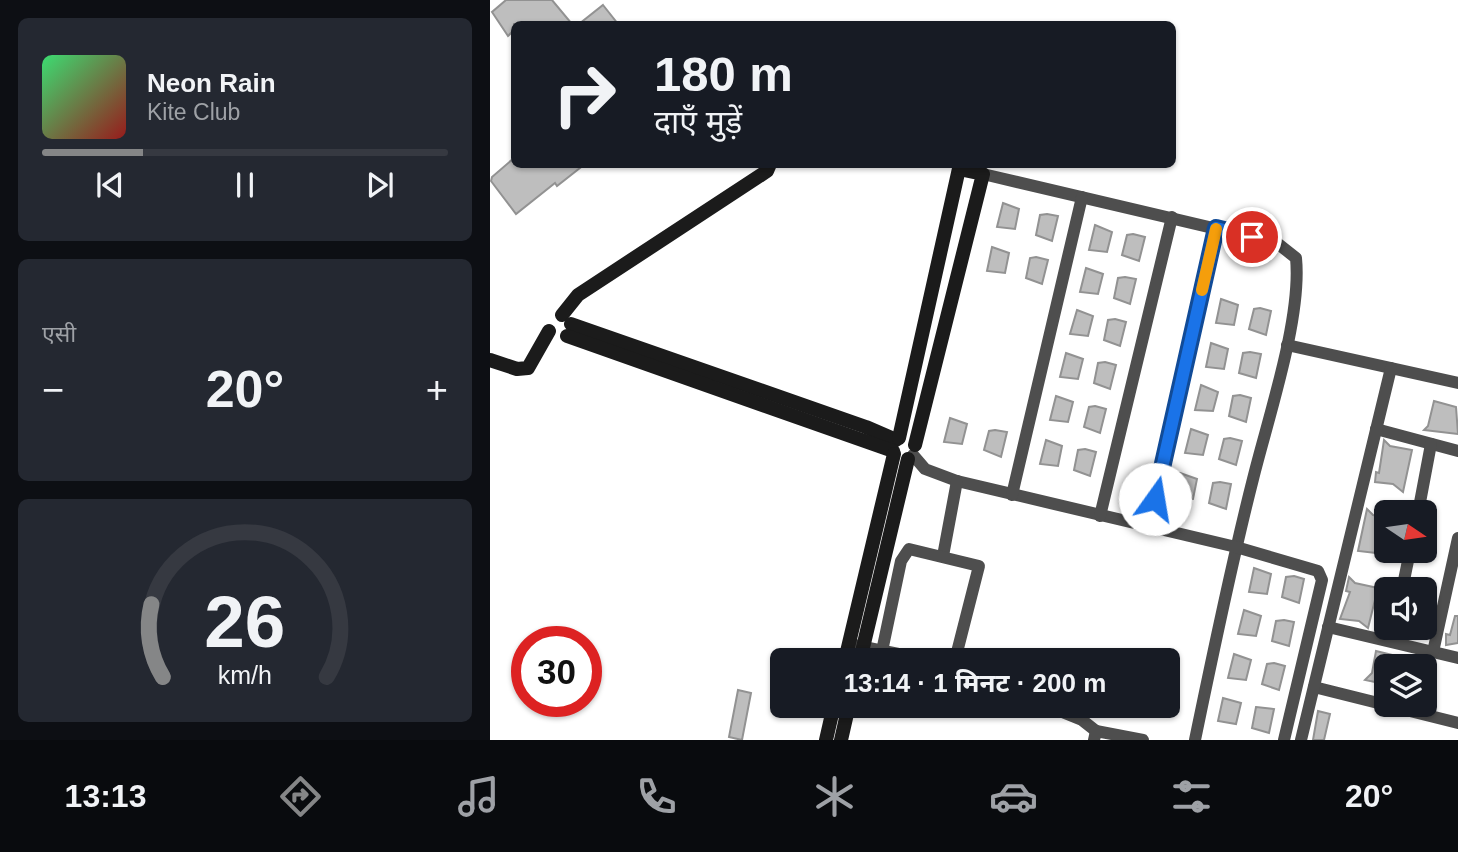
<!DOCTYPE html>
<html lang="hi">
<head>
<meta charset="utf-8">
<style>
	body { margin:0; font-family:Helvetica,"Noto Sans Devanagari",sans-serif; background:#242831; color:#f1f3f6; height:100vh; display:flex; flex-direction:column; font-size:26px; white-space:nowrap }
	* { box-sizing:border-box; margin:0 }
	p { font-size:23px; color:#9ea1a6 }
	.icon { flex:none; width:38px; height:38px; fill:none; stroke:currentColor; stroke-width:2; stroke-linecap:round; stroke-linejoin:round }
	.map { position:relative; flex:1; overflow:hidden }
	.panel { display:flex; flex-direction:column; gap:18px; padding:18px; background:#0d0f14; width:490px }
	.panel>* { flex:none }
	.hud { position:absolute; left:21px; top:21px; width:665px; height:147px; border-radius:10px; box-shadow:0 2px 5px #0004; background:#171b24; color:#f1f3f6; overflow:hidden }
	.needle { width:46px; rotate:103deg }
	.controls { position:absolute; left:884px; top:500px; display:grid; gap:14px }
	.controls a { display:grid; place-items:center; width:63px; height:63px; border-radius:10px; background:#171b24; box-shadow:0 2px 5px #0004; font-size:35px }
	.speed { position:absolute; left:21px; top:626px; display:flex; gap:14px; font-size:35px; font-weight:700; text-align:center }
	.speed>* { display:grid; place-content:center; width:91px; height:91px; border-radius:50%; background:#171b24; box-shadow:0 2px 5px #0004; line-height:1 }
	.speed .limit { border:10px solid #d22; background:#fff; color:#111 }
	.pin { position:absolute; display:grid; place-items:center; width:60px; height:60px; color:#fff; margin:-30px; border:4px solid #fff; border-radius:50%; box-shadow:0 2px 7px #0007 }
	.me { position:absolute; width:77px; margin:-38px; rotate:13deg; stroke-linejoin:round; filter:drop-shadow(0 0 5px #0008) }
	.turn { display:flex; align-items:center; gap:24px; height:147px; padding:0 28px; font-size:32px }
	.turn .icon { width:91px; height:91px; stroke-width:2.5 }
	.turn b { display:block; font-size:49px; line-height:60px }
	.big { font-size:52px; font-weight:700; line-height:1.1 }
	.panel .tile { flex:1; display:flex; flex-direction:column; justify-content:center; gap:10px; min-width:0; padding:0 24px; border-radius:10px; background:#242831 }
	.panel .dial { align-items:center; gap:0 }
	.dial svg { height:182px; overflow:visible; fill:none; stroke:#363941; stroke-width:7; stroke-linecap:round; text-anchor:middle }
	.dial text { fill:#f1f3f6; stroke:none }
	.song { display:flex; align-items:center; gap:21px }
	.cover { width:84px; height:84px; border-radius:10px; background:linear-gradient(135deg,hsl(140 70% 55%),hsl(0 70% 35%)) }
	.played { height:7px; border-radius:4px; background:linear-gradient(90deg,#858687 25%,#363941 25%) }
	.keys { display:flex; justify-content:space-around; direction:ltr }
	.heat { display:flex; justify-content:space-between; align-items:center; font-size:38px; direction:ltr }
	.trip { position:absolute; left:280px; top:648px; width:410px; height:70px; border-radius:10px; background:#171b24; box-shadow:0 2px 5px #0004; font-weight:700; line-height:70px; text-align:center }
	.tab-bar { display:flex; height:112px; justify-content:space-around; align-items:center; background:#090b0e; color:#9ea1a6 }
	.tab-bar .icon { width:49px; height:49px }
	.tab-bar .active { color:#858687 }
	.tab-bar b { font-size:32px; color:#f1f3f6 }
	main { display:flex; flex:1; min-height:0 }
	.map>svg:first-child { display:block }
	.building { fill:#bebebe; stroke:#929292; stroke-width:2 }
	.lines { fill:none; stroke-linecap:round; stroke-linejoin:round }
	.street { stroke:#4e4e4e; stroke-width:12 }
	.secondary { stroke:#1b1b1b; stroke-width:14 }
	.route-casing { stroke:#114b97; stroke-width:18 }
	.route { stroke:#1a73e8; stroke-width:12 }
	.slow { stroke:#f59e0b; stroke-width:12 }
</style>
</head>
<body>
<main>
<section class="panel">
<div class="tile">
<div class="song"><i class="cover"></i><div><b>Neon Rain</b><p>Kite Club</p></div></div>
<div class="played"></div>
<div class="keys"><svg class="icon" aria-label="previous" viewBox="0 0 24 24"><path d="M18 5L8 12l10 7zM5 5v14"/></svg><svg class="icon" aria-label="pause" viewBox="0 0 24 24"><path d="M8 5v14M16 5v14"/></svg><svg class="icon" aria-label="next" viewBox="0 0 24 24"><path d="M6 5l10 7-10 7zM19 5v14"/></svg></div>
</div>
<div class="tile"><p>एसी</p>
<div class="heat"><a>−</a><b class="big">20°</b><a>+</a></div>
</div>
<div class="tile dial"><svg viewBox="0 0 100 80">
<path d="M14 69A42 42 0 1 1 86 69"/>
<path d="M14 69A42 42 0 0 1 9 37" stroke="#858687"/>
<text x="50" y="56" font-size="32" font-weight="700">26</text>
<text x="50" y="72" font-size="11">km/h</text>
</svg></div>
</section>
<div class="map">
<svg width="968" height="740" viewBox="0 0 968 740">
	<rect width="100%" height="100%" fill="#fff"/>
	<!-- building -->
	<g class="building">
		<polygon points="16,0 62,0 82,24 24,24 24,30 18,36 2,12"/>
		<polygon points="113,5 128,24 89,24"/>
		<polygon points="24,158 24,164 95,164 67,186 65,183 26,214 1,181 2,177"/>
		<polygon points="513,203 529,209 525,229 507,227"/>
		<polygon points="557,214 568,216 562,241 546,235 550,215"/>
		<polygon points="605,225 622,232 617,252 599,250"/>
		<polygon points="643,234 655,237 649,261 632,255 637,235"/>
		<polygon points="502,247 519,253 515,273 497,271"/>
		<polygon points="546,257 558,260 552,284 536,278 540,258"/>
		<polygon points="596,268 613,274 608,294 590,292"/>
		<polygon points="635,277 646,279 640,304 624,298 628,278"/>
		<polygon points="731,299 748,305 744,325 726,323"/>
		<polygon points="770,308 781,311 776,335 759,329 764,309"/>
		<polygon points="587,310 603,316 598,336 580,334"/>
		<polygon points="625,319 636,322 630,346 614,340 618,320"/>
		<polygon points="721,343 738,349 734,369 716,367"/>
		<polygon points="760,352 771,354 766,378 749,373 753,353"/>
		<polygon points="576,353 593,359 588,379 570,377"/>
		<polygon points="615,362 626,365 620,389 604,383 608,363"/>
		<polygon points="711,385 728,392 723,411 705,410"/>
		<polygon points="750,395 761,398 756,422 739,416 743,396"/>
		<polygon points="566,396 583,402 578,422 560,420"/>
		<polygon points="944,401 966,407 968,434 934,430 938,426"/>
		<polygon points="605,406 616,409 610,433 594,427 599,407"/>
		<polygon points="460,418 477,424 472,444 454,442"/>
		<polygon points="701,429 718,435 713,455 695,453"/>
		<polygon points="505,430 517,432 511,457 494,450 499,431"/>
		<polygon points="740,438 752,441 746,465 729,459 734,439"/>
		<polygon points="556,440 572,446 568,466 550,464"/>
		<polygon points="894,440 900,446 922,450 913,492 903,484 885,482 886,472 889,473"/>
		<polygon points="595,449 606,452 600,476 584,470 588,450"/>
		<polygon points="690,473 707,479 703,499 685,497"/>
		<polygon points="730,482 741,484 736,509 719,503 723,483"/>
		<polygon points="877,509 883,515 896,517 896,561 886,553 868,551"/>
		<polygon points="764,568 781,574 777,594 759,592"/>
		<polygon points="804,576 814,579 809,603 792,597 796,577"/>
		<polygon points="859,577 865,583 888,588 878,628 869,621 850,619 860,592 856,591"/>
		<polygon points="754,610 771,616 766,636 748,634"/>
		<polygon points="965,616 968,616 968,643 956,645 956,634 960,635"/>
		<polygon points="794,620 804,622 799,646 782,641 786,621"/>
		<polygon points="886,651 939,664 938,667 896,667 890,683 875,680 882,673"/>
		<polygon points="744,654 761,660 756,680 738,678"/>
		<polygon points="784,663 795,666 789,690 772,684 777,664"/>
		<polygon points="248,690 261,693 252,740 239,737"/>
		<polygon points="733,698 751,703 746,724 728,721"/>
		<polygon points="766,707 784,709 779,733 762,728"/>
		<polygon points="828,711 840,714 834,740 823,740"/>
	</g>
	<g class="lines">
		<!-- street -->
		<g class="street">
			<path d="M493 174 787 243 806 258C812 318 778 418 763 479 741 565 723 653 705 740"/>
			<polyline points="797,345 968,383"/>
			<polyline points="886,429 968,451"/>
			<polyline points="423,455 435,469 467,481 746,547 828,571 832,580 794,740"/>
			<polyline points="522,495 592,197"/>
			<polyline points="928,513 941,444"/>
			<polyline points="610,516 682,217"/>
			<polyline points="658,526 726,228"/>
			<polyline points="453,556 467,481"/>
			<polyline points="912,590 920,551"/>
			<polyline points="838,627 968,658"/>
			<polyline points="359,644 438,660"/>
			<polyline points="392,651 411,561 419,549 489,566 465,660"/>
			<polyline points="943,652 968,538"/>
			<polyline points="824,687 968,723"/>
			<polyline points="555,705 592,720 606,731"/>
			<polyline points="604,740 606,731 653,740"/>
			<polyline points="811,740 901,368"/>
		</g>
		<!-- secondary -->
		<g class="secondary">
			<polyline points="72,315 88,295 277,171 280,164"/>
			<polyline points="81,324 376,427 406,440"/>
			<polyline points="77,336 403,451"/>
			<polyline points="0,360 27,369 38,368 59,331"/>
			<polyline points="409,438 470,164"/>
			<polyline points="425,445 493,174 469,169"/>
			<polyline points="355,660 404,454"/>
			<polyline points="370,660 418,459"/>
			<polyline points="336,740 344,705"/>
			<polyline points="351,740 359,705"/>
		</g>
	</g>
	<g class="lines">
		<!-- route casing -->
		<g class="route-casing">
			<polyline id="route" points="665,499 726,228 762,237"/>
		</g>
		<!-- route -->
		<use href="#route" class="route"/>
		<!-- slow -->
		<polyline class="slow" points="712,290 726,229"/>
	</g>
</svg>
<div class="controls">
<a><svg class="needle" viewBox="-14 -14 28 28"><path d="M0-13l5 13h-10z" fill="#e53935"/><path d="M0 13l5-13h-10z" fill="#9ea1a6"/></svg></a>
<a><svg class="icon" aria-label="sound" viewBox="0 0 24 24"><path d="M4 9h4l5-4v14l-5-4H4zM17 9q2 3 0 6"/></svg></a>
<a><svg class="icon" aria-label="layers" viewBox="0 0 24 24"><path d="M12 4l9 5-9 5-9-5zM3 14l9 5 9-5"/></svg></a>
</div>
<div class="speed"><div class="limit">30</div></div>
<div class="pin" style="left:762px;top:237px;background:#d93025"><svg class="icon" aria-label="arrive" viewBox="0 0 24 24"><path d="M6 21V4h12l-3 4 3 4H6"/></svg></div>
<svg class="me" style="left:665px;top:499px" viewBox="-20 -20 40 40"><circle r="19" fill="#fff"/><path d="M0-13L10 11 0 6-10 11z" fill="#1a73e8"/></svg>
<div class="trip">13:14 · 1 मिनट · 200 m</div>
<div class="hud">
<div class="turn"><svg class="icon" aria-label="right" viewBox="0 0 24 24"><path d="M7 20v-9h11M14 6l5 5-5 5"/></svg><div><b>180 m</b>दाएँ मुड़ें</div></div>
</div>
</div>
</main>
<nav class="tab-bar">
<b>13:13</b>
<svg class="icon active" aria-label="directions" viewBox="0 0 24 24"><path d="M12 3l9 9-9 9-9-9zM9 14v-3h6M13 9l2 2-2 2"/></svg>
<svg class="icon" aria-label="music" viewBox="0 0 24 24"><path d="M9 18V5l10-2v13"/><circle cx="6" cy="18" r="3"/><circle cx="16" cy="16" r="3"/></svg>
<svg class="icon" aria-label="phone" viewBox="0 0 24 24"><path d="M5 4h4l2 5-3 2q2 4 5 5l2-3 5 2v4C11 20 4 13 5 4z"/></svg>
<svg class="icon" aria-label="climate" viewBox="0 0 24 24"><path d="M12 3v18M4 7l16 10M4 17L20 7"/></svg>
<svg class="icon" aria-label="car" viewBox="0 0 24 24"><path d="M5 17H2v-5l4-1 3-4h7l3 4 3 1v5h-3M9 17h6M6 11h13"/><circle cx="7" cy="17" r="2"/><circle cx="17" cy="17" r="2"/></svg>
<svg class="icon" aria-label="filters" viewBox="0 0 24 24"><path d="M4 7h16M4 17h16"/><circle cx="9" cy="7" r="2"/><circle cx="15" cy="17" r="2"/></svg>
<b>20°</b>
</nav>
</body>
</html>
